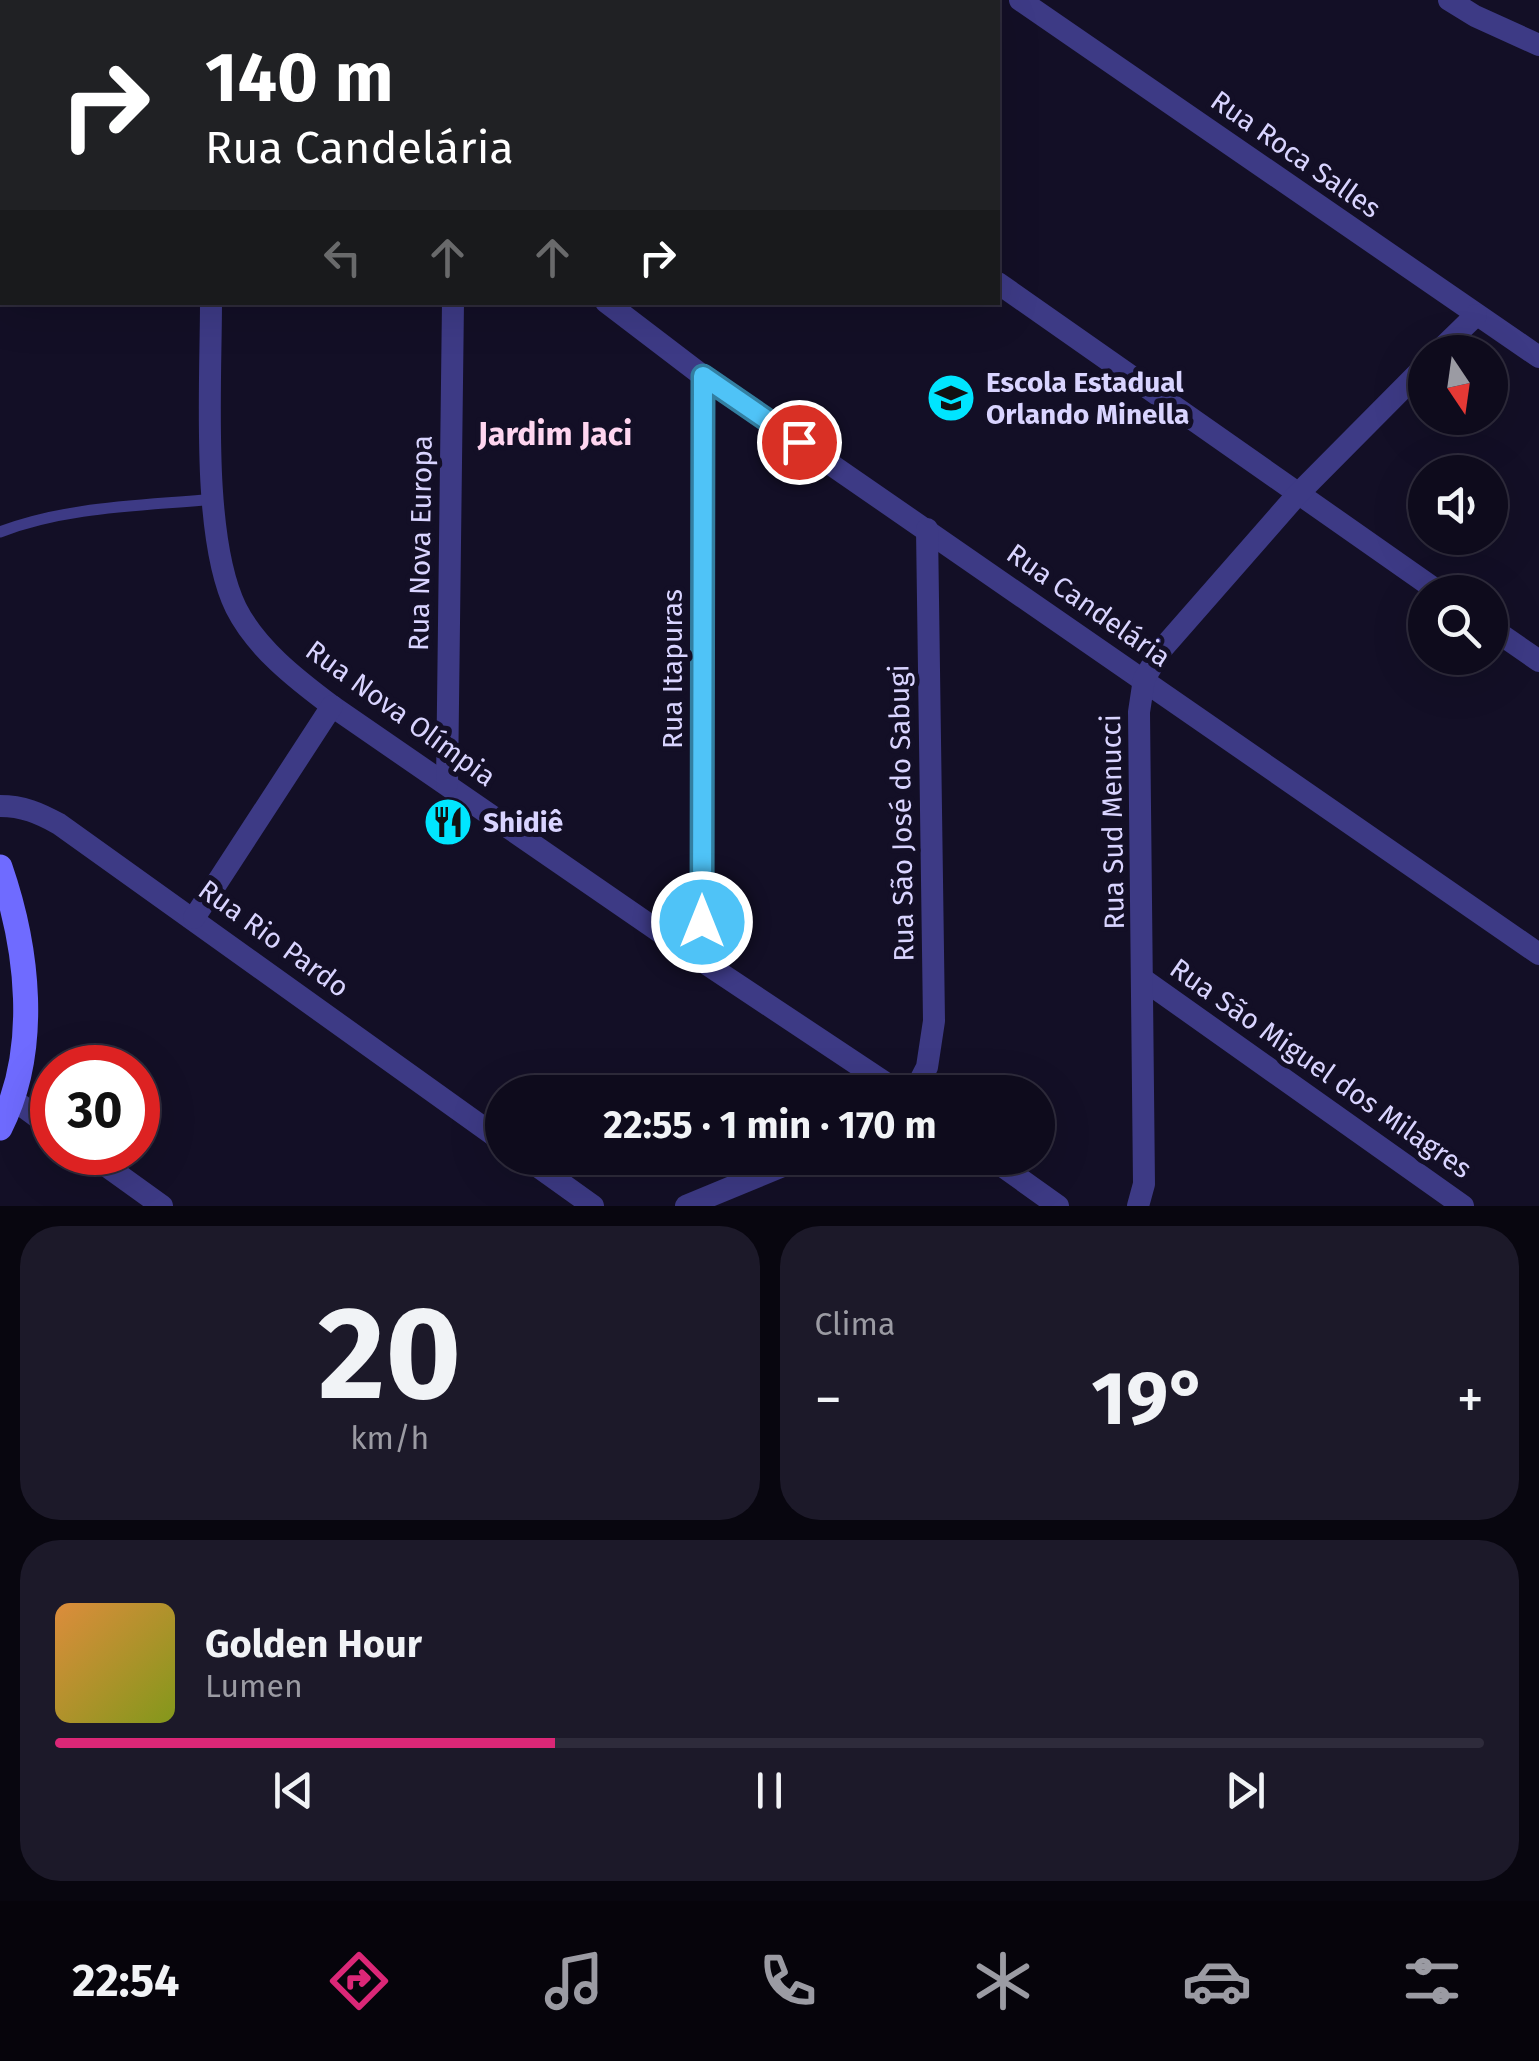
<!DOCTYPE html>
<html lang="pt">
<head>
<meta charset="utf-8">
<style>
	body { margin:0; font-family:"Fira Sans",sans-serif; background:#1c1929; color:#f1f3f6; height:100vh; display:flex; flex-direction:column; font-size:38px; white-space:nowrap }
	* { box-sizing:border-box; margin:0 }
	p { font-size:32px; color:#9b9ba3 }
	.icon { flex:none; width:55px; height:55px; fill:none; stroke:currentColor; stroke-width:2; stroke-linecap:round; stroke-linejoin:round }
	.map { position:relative; height:1206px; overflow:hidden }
	.details { display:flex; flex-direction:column; gap:20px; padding:20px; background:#08060f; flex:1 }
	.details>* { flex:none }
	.top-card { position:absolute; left:0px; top:0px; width:1000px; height:305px; box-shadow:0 10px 40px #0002,0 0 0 2px #2e2b3b; background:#202124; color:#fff; overflow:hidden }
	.needle { width:65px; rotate:167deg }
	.controls { position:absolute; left:1408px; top:335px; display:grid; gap:20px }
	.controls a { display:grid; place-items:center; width:100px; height:100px; border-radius:50%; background:#0e0b1c; box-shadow:0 10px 40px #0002,0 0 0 2px #2e2b3b; font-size:50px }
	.speed { position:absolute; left:30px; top:1045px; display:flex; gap:20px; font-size:50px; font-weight:700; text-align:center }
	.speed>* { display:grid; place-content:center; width:130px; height:130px; border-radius:50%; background:#0e0b1c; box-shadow:0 10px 40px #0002,0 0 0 2px #2e2b3b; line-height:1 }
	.speed .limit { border:15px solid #d22; background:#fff; color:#111 }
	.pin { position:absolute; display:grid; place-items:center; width:85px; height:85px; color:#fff; margin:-42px; border:5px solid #fff; border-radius:50%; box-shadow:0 2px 10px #0007 }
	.me { position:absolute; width:110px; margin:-55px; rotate:0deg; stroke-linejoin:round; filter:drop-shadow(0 0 8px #0008) }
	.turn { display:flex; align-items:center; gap:35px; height:210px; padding:0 40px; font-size:45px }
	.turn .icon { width:130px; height:130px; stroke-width:2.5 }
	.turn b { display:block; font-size:70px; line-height:85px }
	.lanes { display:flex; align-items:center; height:95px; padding:0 40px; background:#0003; justify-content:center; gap:50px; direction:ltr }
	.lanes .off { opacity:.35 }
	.big { font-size:75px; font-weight:700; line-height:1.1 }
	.details .widget { flex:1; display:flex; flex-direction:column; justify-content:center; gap:15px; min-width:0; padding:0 35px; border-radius:40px; background:#1c1929 }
	.details .dial { align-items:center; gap:0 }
	.dial b { font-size:130px; line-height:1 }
	.song { display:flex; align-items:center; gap:30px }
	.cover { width:120px; height:120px; border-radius:15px; background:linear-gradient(135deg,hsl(30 70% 55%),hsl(70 70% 35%)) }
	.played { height:10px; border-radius:5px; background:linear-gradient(90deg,#db2777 35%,#2e2b3b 35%) }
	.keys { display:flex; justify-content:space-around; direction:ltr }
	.heat { display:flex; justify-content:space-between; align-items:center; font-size:55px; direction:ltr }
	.details .tiles { flex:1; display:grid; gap:20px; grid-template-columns:1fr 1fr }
	.widget:last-child { grid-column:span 2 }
	.trip { position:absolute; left:485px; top:1075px; width:570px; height:100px; border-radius:50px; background:#0e0b1c; box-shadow:0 10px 40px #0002,0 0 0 2px #2e2b3b; font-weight:700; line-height:100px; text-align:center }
	.tabs { display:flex; height:160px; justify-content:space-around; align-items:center; background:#06040b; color:#9b9ba3 }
	.tabs .icon { width:70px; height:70px }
	.tabs .on { color:#db2777 }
	.tabs b { font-size:45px; color:#f1f3f6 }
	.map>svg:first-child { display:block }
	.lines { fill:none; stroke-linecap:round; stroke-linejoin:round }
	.lane { stroke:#3d3a85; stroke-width:11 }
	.street { stroke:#3d3a85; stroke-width:22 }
	.secondary { stroke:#6f6bff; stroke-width:25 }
	.route-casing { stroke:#337fa1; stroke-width:25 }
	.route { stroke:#4fc3f7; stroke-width:18 }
	.labels { text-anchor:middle; stroke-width:10; stroke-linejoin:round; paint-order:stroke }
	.street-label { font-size:28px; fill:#d9d4ff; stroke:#130f26 }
	.poi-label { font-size:28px; font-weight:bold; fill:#d9d4ff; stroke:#130f26; text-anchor:start }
	.quarter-label { font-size:32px; font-weight:bold; fill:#ffd6f0; stroke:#130f26 }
</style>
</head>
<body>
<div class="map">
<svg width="1539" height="1206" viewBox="0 0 1539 1206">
	<rect width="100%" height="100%" fill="#130f26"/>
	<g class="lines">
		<!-- lane -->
		<path class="lane" d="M0 532C68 506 143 506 215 499"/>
		<!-- street -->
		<g class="street">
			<polyline points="1020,0 1539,357"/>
			<polyline points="1449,0 1475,16 1539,45"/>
			<polyline points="215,2 215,0"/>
			<polyline points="455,2 455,0"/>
			<polyline points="703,2 703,0"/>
			<polyline points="934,2 935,0"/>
			<polyline points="0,231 2,231"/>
			<polyline points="998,283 1439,592"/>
			<path d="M211 302C211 384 201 537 236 608 256 648 296 679 332 706L702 961 899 1092"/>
			<polyline points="606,302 703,376 1539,954"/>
			<polyline points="1438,352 1476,315"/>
			<polyline points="1490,627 1539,661"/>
			<polyline points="447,784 453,302"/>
			<path d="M0 806C23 806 39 813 59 824L502 1141"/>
			<polyline points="194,918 332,706"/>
			<polyline points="702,961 703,376"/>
			<polyline points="1144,980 1463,1206"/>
			<polyline points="914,1092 927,1067 934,1021 927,529"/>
			<polyline points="14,1100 52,1128"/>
			<polyline points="87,1152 162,1206"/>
			<polyline points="526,1158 593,1206"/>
			<polyline points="991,1158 1058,1206"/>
			<polyline points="686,1206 802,1158"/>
			<polyline points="1138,1206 1144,1184 1139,712 1144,679 1162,649 1297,495 1425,366"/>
		</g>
		<!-- secondary -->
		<path class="secondary" d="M0 867C28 948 40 1049 0 1128"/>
	</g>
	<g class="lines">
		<!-- route casing -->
		<g class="route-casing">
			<polyline id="route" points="702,922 703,376 799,442"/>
		</g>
		<!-- route -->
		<use href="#route" class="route"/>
	</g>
	<!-- icons -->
	<defs>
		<g id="school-disc" transform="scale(2.5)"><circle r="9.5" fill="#00e5ff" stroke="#130f26"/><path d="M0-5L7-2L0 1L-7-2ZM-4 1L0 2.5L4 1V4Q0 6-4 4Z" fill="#111"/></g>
		<g id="restaurant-disc" transform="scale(2.5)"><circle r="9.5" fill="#00e5ff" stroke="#130f26"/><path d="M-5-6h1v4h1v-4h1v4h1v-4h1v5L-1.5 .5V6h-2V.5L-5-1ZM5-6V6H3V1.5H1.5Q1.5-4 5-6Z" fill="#111"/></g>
	</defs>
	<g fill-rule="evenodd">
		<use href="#school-disc" x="951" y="398"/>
		<use href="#restaurant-disc" x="448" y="822"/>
	</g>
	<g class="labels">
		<!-- street labels -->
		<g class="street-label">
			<text transform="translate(1296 154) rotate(35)" y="10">Rua Roca Salles</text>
			<text transform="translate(420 543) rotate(-89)" y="10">Rua Nova Europa</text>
			<text transform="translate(1089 605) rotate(35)" y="10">Rua Candelária</text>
			<text transform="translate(672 669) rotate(-90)" y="10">Rua Itapuras</text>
			<text transform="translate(401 713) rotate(36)" y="10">Rua Nova Olímpia</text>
			<text transform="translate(901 813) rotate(-91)" y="10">Rua São José do Sabugi</text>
			<text transform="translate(1112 822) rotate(-91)" y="10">Rua Sud Menucci</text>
			<text transform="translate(274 938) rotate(36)" y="10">Rua Rio Pardo</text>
			<text transform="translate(1321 1068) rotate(35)" y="10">Rua São Miguel dos Milagres</text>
		</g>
		<!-- poi labels -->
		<g class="poi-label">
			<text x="986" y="392">Escola Estadual<tspan x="986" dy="32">Orlando Minella</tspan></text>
			<text x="483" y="832">Shidiê</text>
		</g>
		<!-- quarter labels -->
		<g class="quarter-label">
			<text x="555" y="445">Jardim Jaci</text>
		</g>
	</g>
</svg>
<div class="controls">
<a><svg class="needle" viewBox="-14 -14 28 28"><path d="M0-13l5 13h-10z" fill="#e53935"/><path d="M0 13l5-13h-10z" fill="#9b9ba3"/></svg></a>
<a><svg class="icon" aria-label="sound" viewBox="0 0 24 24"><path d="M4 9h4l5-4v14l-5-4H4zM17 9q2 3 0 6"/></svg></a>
<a><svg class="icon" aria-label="search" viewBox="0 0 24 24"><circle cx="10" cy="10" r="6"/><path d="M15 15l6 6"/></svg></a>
</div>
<div class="speed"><div class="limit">30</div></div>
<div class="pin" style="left:799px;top:442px;background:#d93025"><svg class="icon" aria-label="arrive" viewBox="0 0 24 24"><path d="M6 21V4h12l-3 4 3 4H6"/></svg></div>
<svg class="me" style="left:702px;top:922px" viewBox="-20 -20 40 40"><circle r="17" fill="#4fc3f7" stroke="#fff" stroke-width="3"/><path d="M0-11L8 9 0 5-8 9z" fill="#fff"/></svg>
<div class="trip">22:55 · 1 min · 170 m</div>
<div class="top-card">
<div class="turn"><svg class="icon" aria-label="right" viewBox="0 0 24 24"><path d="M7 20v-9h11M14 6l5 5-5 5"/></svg><div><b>140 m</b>Rua Candelária</div></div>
<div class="lanes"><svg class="icon off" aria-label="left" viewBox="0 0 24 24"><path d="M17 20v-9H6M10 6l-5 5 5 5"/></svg><svg class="icon off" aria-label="ahead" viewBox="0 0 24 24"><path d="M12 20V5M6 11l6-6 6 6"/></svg><svg class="icon off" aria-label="ahead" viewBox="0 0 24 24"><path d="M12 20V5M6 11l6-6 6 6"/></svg><svg class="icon" aria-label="right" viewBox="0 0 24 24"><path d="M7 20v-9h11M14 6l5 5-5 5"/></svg></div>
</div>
</div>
<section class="details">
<div class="tiles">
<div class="widget dial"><b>20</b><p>km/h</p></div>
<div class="widget"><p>Clima</p>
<div class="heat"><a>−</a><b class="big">19°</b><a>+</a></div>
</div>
<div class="widget">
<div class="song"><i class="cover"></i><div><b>Golden Hour</b><p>Lumen</p></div></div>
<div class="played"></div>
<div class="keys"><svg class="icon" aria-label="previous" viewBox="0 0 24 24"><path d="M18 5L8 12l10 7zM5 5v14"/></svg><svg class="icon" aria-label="pause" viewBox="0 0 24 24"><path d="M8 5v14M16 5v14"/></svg><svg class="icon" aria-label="next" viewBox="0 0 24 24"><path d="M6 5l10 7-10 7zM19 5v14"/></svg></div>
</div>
</div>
</section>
<nav class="tabs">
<b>22:54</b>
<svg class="icon on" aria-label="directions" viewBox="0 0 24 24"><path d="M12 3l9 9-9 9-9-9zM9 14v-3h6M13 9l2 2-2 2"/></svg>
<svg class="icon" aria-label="music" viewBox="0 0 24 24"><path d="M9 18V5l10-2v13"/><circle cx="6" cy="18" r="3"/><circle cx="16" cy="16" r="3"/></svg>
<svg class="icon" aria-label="phone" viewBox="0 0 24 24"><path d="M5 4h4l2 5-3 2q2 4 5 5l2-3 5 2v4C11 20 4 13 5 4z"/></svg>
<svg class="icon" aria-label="climate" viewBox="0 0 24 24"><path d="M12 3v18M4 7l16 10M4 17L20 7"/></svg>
<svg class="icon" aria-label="car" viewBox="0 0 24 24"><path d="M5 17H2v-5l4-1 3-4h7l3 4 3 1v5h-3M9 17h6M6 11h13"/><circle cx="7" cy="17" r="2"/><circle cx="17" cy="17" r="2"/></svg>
<svg class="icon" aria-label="filters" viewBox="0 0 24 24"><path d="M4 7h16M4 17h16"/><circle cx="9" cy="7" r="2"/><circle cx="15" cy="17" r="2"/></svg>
</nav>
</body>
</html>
